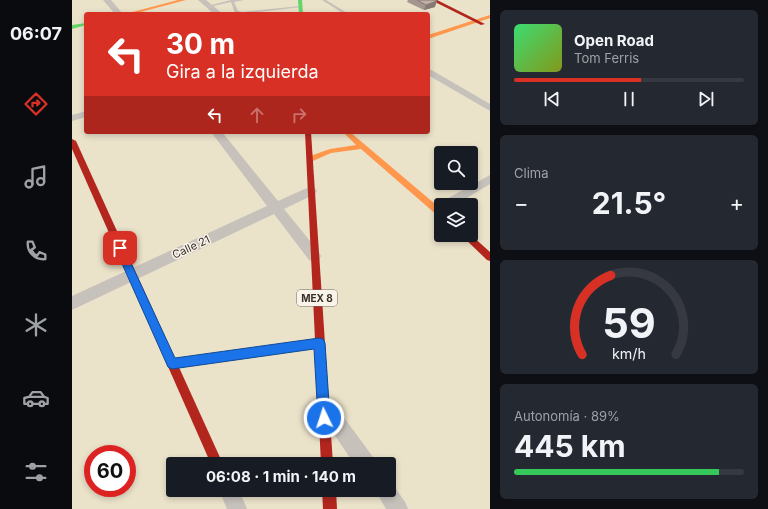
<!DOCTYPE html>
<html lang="es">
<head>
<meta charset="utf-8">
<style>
	body { margin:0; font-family:Inter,sans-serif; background:#242831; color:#f1f3f6; height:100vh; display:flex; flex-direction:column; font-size:15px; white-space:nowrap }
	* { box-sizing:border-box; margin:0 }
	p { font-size:13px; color:#9ea1a6 }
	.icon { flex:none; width:22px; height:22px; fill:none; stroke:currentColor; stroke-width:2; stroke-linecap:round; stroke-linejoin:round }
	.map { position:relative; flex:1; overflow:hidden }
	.panel { display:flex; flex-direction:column; gap:10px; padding:10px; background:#0d0f14; width:278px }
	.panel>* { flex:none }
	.hud { position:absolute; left:12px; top:12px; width:346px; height:122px; border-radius:4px; box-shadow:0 2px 6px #0003; background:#d93025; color:#fff; overflow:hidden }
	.buttons { position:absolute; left:362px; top:146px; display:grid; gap:8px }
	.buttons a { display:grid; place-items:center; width:44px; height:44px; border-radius:4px; background:#171b24; box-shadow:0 2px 6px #0003; font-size:20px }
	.speed { position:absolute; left:12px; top:445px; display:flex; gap:8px; font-size:20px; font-weight:700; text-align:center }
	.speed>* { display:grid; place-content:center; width:52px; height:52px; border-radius:50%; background:#171b24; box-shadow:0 2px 6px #0003; line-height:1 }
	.speed .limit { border:6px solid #d22; background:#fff; color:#111 }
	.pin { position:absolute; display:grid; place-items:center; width:34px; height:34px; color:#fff; margin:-17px; border-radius:8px; box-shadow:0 2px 6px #0006 }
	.me { position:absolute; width:44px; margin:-22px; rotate:356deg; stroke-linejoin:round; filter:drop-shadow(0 0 3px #0008) }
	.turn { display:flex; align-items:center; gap:14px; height:84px; padding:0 16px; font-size:18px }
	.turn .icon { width:52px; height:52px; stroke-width:2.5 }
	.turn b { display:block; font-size:28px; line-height:34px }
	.lanes { display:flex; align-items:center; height:38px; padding:0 16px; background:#0003; justify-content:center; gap:20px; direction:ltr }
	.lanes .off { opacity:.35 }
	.big { font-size:30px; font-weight:700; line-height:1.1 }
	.panel .tile { flex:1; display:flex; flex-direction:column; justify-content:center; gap:6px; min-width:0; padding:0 14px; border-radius:6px; background:#242831 }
	.panel .dial { align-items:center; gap:0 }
	.dial svg { height:104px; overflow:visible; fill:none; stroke:#363941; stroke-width:7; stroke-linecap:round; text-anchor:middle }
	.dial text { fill:#f1f3f6; stroke:none }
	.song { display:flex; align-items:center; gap:12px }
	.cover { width:48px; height:48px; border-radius:6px; background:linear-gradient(135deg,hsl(140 70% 55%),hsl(70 70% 35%)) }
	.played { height:4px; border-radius:2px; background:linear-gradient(90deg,#d93025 55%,#363941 55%) }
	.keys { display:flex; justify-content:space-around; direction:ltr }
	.heat { display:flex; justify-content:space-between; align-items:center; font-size:22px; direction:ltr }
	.charge { height:6px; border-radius:3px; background:linear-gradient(90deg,#34c759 89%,#363941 0) }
	.trip { position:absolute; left:94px; top:457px; width:230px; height:40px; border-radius:4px; background:#171b24; box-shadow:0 2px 6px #0003; font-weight:700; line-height:40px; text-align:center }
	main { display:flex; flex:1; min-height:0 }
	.tab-bar { display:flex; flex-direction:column; width:72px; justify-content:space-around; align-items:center; background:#090b0e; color:#9ea1a6 }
	.tab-bar .icon { width:28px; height:28px }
	.tab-bar .active { color:#d93025 }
	.tab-bar b { font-size:18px; color:#f1f3f6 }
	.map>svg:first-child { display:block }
	.sand { fill:#ebe2ca; fill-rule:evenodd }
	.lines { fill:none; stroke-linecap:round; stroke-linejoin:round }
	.lane { fill:#c6c1bb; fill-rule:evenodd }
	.street { fill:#c6c1bb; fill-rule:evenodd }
	.fast { fill:#63d668; fill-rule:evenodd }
	.slow { fill:#ff974d; fill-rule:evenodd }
	.jam { fill:#b3261e; fill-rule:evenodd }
	.wall { fill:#a4968e }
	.shaded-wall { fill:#867a74 }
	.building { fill:#bfafa5; stroke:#867a74 }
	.route { fill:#1a73e8; stroke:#114b97 }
	.labels { text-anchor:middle; stroke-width:3; stroke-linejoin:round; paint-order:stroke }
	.shield { fill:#f9f3ea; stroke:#716a63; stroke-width:1 }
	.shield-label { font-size:10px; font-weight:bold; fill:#372f29 }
	.street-label { font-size:11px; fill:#372f29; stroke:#f9f3ea }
</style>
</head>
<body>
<main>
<nav class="tab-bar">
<b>06:07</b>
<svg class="icon active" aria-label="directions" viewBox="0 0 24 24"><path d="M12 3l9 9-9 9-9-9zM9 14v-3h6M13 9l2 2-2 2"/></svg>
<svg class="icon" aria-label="music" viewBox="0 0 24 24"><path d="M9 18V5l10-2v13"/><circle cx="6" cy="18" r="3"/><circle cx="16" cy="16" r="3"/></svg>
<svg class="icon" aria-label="phone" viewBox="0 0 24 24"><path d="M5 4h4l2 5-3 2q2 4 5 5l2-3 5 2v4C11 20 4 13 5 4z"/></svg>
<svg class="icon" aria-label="climate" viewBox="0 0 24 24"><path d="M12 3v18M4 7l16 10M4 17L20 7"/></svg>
<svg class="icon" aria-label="car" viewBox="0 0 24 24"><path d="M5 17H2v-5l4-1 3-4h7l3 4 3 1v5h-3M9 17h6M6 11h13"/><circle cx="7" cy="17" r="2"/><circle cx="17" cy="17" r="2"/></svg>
<svg class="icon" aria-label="filters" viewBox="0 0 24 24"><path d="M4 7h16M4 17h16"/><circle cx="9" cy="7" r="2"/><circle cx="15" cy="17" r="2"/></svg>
</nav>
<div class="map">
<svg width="418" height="509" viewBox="0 0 418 509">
	<rect width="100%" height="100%" fill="#ede9e2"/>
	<!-- sand -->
	<path class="sand" d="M0 0H418V509H0ZM14 14H356V132H14ZM369 153H399V183H369ZM369 205H399V235H369ZM21 454H55V488H21ZM101 464H317V490H101Z"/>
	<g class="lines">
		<!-- lane -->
		<g class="lane">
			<polygon points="159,0 172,0 162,2 166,11 170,12 228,6 230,7 169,14 163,13 159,2 137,7 135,6"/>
			<polygon points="250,0 254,0 277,14 272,14"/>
			<polygon points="245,339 248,340 249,343 248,346 245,347 103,367 100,366 99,363 100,360 103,359"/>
		</g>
		<!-- street -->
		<g class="street">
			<polygon points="31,0 39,0 51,14 43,14"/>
			<polygon points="126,0 134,0 151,14 142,14"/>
			<polygon points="356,68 418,104 418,111 356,75"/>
			<polygon points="14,111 14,117 0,121 0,115"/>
			<polygon points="139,132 150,132 206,201 235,188 239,187 243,188 245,191 243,194 212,209 247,252 249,256 247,260 242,262 237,260 202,214 0,310 0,296 195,206"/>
			<polygon points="418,175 418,184 383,205 369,205 369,208 367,205 369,202"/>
			<polygon points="256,401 262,404 301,457 304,464 282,464 250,416 247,410 250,404"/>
			<polygon points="317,481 320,483 333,502 336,509 314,509 303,490 317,490"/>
			<polygon points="147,490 167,490 175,509 155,509"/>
		</g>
		<!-- fast -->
		<g class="fast">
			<polygon points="226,0 230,0 231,14 227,14"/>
			<polygon points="14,23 14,25 0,29 0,25"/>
		</g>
		<!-- slow -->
		<g class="slow">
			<polygon points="106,0 114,0 61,14 53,14"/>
			<polygon points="418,15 418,18 356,39 356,35"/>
			<polygon points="271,132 278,132 369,209 369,217 366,216 289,149 259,153 241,161 235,161 235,157 258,149 284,145"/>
		</g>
		<!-- jam -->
		<g class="jam">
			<polygon points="359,0 365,0 413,24 409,25"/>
			<polygon points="233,132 239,132 261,464 249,464"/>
			<polygon points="0,139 4,141 151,464 139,464 0,149"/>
			<polygon points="389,235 399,235 418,252 418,261 415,260"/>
			<polygon points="250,490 264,490 265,509 251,509"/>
		</g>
	</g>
	<!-- wall -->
	<polygon class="wall" points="336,0 363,0 363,7 352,10 335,2"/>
	<!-- shaded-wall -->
	<polygon class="shaded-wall" points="365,1 363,7 352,10 354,5"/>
	<!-- building -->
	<polygon class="building" points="345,0 363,0 365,1 354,5"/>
	<!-- route -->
	<polygon class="route" points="48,244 52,248 103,358 247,338 251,339 253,343 258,418 256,423 252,424 248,423 246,418 242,349 100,369 96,367 43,248"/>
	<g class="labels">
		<!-- shield labels -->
		<rect class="shield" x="225" y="290" width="40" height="16" rx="3"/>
		<g class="shield-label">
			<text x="245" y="302">MEX 8</text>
		</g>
		<!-- street labels -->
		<g class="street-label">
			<text transform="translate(119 247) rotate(-25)" y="4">Calle 21</text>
		</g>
	</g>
</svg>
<div class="buttons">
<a><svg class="icon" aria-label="search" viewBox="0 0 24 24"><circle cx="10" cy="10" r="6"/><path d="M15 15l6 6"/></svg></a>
<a><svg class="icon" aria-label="layers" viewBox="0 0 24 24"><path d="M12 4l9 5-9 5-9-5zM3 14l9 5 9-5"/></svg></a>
</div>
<div class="speed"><div class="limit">60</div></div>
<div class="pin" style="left:48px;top:248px;background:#d93025"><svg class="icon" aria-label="arrive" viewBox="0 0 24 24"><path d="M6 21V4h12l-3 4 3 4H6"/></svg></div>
<svg class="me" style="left:252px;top:418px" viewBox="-20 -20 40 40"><circle r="17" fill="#1a73e8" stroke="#fff" stroke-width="3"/><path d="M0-11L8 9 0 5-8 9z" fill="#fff"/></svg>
<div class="trip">06:08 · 1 min · 140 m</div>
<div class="hud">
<div class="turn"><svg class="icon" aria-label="left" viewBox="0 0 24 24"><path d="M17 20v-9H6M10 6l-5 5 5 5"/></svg><div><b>30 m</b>Gira a la izquierda</div></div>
<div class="lanes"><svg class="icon" aria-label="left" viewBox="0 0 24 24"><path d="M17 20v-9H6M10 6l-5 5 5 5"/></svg><svg class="icon off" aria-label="ahead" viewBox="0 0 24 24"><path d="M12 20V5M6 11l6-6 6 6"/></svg><svg class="icon off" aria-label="right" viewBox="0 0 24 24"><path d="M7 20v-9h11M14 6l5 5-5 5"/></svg></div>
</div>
</div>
<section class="panel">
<div class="tile">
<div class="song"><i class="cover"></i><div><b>Open Road</b><p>Tom Ferris</p></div></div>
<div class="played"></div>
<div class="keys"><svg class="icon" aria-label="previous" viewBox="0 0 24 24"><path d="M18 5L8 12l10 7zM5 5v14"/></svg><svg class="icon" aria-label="pause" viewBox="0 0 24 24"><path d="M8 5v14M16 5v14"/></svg><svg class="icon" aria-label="next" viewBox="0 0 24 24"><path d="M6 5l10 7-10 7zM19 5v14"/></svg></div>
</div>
<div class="tile"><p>Clima</p>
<div class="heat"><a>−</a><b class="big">21.5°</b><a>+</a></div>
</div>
<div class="tile dial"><svg viewBox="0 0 100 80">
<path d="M14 69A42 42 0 1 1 86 69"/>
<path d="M14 69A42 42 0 0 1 36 8" stroke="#d93025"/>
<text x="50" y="56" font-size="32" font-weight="700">59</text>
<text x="50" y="72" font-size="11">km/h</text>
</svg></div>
<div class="tile"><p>Autonomía · 89%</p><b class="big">445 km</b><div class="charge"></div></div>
</section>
</main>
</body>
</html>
